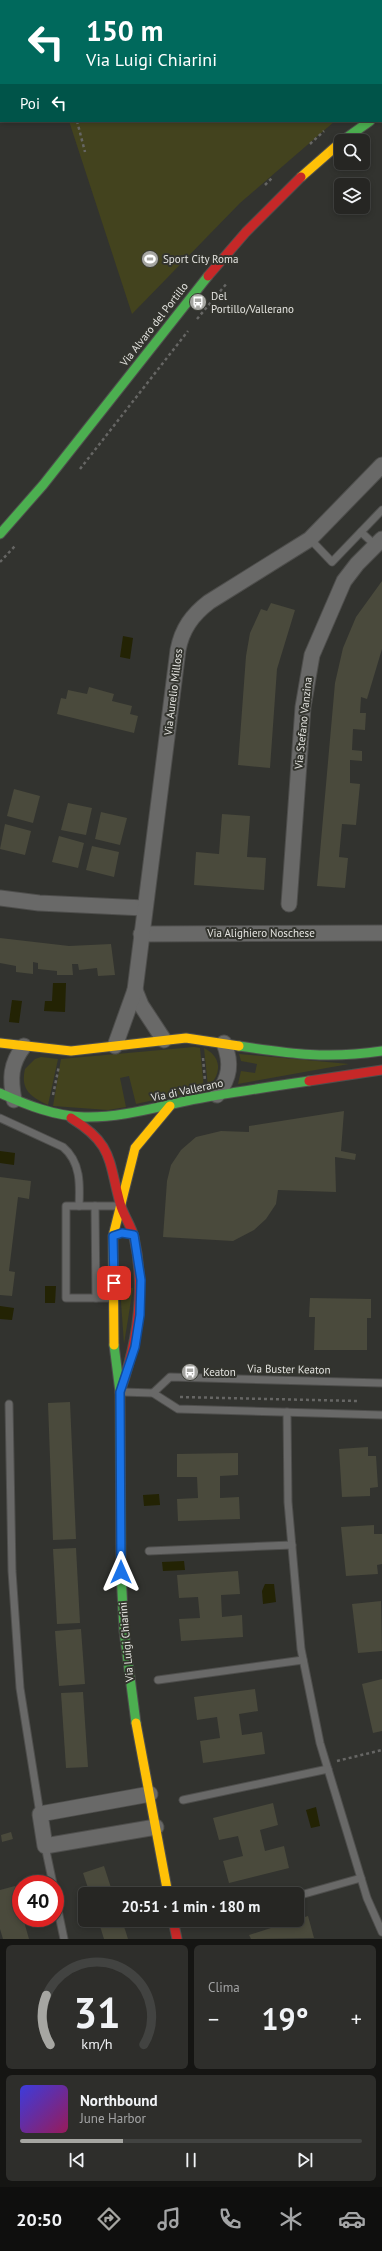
<!DOCTYPE html>
<html lang="it">
<head>
<meta charset="utf-8">
<style>
	body { margin:0; font-family:"PT Sans",sans-serif; background:#2e2e2b; color:#f1f3f6; height:100vh; display:flex; flex-direction:column; font-size:15px; white-space:nowrap }
	* { box-sizing:border-box; margin:0 }
	p { font-size:13px; color:#a4a5a6 }
	.icon { flex:none; width:22px; height:22px; fill:none; stroke:currentColor; stroke-width:2; stroke-linecap:round; stroke-linejoin:round }
	.map { position:relative; height:1939px; overflow:hidden }
	.details { display:flex; flex-direction:column; gap:6px; padding:6px; background:#151513; flex:1 }
	.details>* { flex:none }
	.guide { position:absolute; left:0px; top:0px; width:382px; height:122px; box-shadow:0 2px 6px #0003,0 0 0 1px #424341; background:#00695c; color:#fff; overflow:hidden }
	.controls { position:absolute; left:334px; top:134px; display:grid; gap:8px }
	.controls a { display:grid; place-items:center; width:36px; height:36px; border-radius:6px; background:#262623; box-shadow:0 2px 6px #0003,0 0 0 1px #424341; font-size:20px }
	.speed { position:absolute; left:12px; top:1875px; display:flex; gap:8px; font-size:20px; font-weight:700; text-align:center }
	.speed>* { display:grid; place-content:center; width:52px; height:52px; border-radius:50%; background:#262623; box-shadow:0 2px 6px #0003,0 0 0 1px #424341; line-height:1 }
	.speed .limit { border:6px solid #d22; background:#fff; color:#111 }
	.pin { position:absolute; display:grid; place-items:center; width:34px; height:34px; color:#fff; margin:-17px; border-radius:8px; box-shadow:0 2px 6px #0006 }
	.me { position:absolute; width:44px; margin:-22px; rotate:0deg; stroke-linejoin:round; filter:drop-shadow(0 0 3px #0008) }
	.turn { display:flex; align-items:center; gap:14px; height:84px; padding:0 20px; font-size:18px }
	.turn .icon { width:52px; height:52px; stroke-width:2.5 }
	.turn b { display:block; font-size:28px; line-height:34px }
	.then { display:flex; align-items:center; height:38px; padding:0 20px; background:#0003; gap:8px; font-size:15px }
	.big { font-size:30px; font-weight:700; line-height:1.1 }
	.details .card { flex:1; display:flex; flex-direction:column; justify-content:center; gap:6px; min-width:0; padding:0 14px; border-radius:6px; background:#2e2e2b }
	.details .dial { align-items:center; gap:0 }
	.dial svg { height:104px; overflow:visible; fill:none; stroke:#424341; stroke-width:7; stroke-linecap:round; text-anchor:middle }
	.dial text { fill:#f1f3f6; stroke:none }
	.song { display:flex; align-items:center; gap:12px }
	.cover { width:48px; height:48px; border-radius:6px; background:linear-gradient(135deg,hsl(240 70% 55%),hsl(330 70% 35%)) }
	.played { height:4px; border-radius:2px; background:linear-gradient(90deg,#a6a6a2 30%,#424341 30%) }
	.keys { display:flex; justify-content:space-around; direction:ltr }
	.heat { display:flex; justify-content:space-between; align-items:center; font-size:22px; direction:ltr }
	.details .tiles { flex:1; display:grid; gap:6px; grid-template-columns:1fr 1fr }
	.card:last-child { grid-column:span 2 }
	.trip { position:absolute; left:78px; top:1887px; width:226px; height:40px; border-radius:6px; background:#262623; box-shadow:0 2px 6px #0003,0 0 0 1px #424341; font-weight:700; line-height:40px; text-align:center }
	.tabs { display:flex; height:64px; justify-content:space-around; align-items:center; background:#0f0f0e; color:#a4a5a6 }
	.tabs .icon { width:28px; height:28px }
	.tabs .current { color:#a6a6a2 }
	.tabs b { font-size:18px; color:#f1f3f6 }
	.map>svg:first-child { display:block }
	.green { fill:#43431e }
	.water { fill:#232304 }
	.building { fill:#4a4a3c }
	.lines { fill:none; stroke-linecap:round; stroke-linejoin:round }
	.lane-casing { stroke:#4e4e4c; stroke-width:9 }
	.street-casing { stroke:#4e4e4c; stroke-width:17 }
	.fast-casing { stroke:#4e4e4c; stroke-width:11 }
	.slow-casing { stroke:#4e4e4c; stroke-width:11 }
	.jam-casing { stroke:#4e4e4c; stroke-width:11 }
	.path { stroke:#666664; stroke-width:2.5; stroke-dasharray:3 3; stroke-linecap:butt }
	.lane { stroke:#696968; stroke-width:7 }
	.street { stroke:#696968; stroke-width:15 }
	.fast { stroke:#4caf50; stroke-width:9 }
	.slow { stroke:#ffc107; stroke-width:9 }
	.jam { stroke:#c62828; stroke-width:9 }
	.route-casing { stroke:#114b97; stroke-width:10 }
	.route { stroke:#1a73e8; stroke-width:7 }
	.labels { text-anchor:middle; stroke-width:4; stroke-linejoin:round; paint-order:stroke }
	.poi-label { font-size:11px; fill:#e4e4e0; stroke:#33342e; text-anchor:start }
	.street-label { font-size:11px; fill:#e4e4e0; stroke:#33342e }
</style>
</head>
<body>
<div class="map">
<svg width="382" height="1939" viewBox="0 0 382 1939">
	<rect width="100%" height="100%" fill="#32332f"/>
	<!-- green -->
	<g class="green">
		<polygon points="30,0 382,0 382,80 381,1"/>
		<polygon points="69,121 335,121 240,203 132,314"/>
		<polygon points="194,1047 200,1048 204,1089 136,1104 129,1076 120,1078 126,1107 108,1110 53,1106 61,1059"/>
		<path d="M204 1048C222 1057 222 1074 208 1087Z"/>
		<polygon points="239,1054 349,1064 238,1084 241,1071 255,1073 257,1064 241,1061"/>
		<path d="M41 1057 58 1059 48 1105C31 1097 20 1090 25 1069L35 1059Z"/>
		<polygon points="120,1288 133,1288 124,1344"/>
	</g>
	<!-- water -->
	<g class="water">
		<polygon points="123,636 133,638 130,659 120,657"/>
		<polygon points="53,983 66,983 65,1012 44,1011 45,1001 52,1001"/>
		<polygon points="12,1000 22,1001 19,1023 9,1022"/>
		<polygon points="0,1151 15,1153 14,1165 0,1163"/>
		<polygon points="45,1286 56,1286 55,1303 45,1303"/>
		<polygon points="0,1306 14,1308 12,1320 0,1319"/>
		<polygon points="159,1494 160,1505 144,1506 143,1495"/>
		<polygon points="184,1561 185,1570 163,1571 162,1562"/>
		<polygon points="265,1584 274,1584 276,1602 263,1604 262,1591"/>
		<polygon points="316,1807 320,1826 311,1828 306,1810"/>
	</g>
	<!-- building -->
	<g class="building">
		<polygon points="382,581 382,649 367,699 361,697 360,713 366,713 365,730 353,729 352,750 362,751 362,761 350,760 350,783 360,784 356,825 342,824 339,857 348,858 345,888 317,886 335,683 343,648 356,617"/>
		<polygon points="271,603 295,610 277,669 270,768 238,765 246,656 250,633 261,609 267,611"/>
		<polygon points="89,687 114,694 112,701 132,706 130,714 138,716 134,733 57,714 61,698 66,699 68,690 87,694"/>
		<polygon points="14,789 40,796 33,823 7,816"/>
		<polygon points="68,803 92,808 86,835 61,830"/>
		<polygon points="101,812 127,818 120,845 95,839"/>
		<polygon points="222,814 250,816 247,857 266,858 264,890 194,885 196,852 219,854"/>
		<polygon points="5,824 31,831 25,855 0,849"/>
		<polygon points="59,836 84,843 78,868 52,862"/>
		<polygon points="92,846 119,852 114,877 86,870"/>
		<polygon points="0,938 69,946 111,944 115,975 98,976 97,968 79,970 78,964 72,964 73,975 57,975 57,971 38,969 38,963 33,962 33,974 16,972 16,966 0,963"/>
		<polygon points="344,1111 341,1151 356,1154 355,1160 335,1157 336,1192 278,1190 276,1204 266,1219 254,1230 233,1241 163,1237 167,1181 171,1165 181,1150 196,1137 221,1131 249,1132 249,1126"/>
		<polygon points="0,1177 31,1181 29,1199 18,1197 9,1271 15,1272 12,1296 0,1295"/>
		<polygon points="310,1298 371,1299 371,1318 367,1318 367,1350 314,1350 315,1317 309,1317"/>
		<polygon points="70,1402 76,1539 53,1540 48,1403"/>
		<polygon points="368,1447 368,1456 376,1456 378,1487 370,1488 370,1496 342,1497 339,1449"/>
		<polygon points="238,1453 238,1475 220,1476 220,1498 239,1497 240,1519 178,1521 177,1499 198,1498 197,1477 177,1477 177,1454"/>
		<polygon points="374,1525 374,1534 382,1534 382,1564 377,1565 378,1574 346,1576 341,1527"/>
		<polygon points="76,1548 80,1623 57,1624 53,1549"/>
		<polygon points="238,1571 240,1594 221,1595 222,1617 242,1615 243,1637 181,1641 179,1619 200,1618 198,1597 179,1598 177,1575"/>
		<polygon points="381,1601 382,1651 358,1653 352,1604"/>
		<polygon points="81,1629 85,1684 59,1686 55,1631"/>
		<polygon points="382,1679 382,1731 373,1733 362,1684"/>
		<polygon points="255,1689 258,1711 239,1714 242,1735 262,1732 265,1754 203,1763 200,1741 220,1738 217,1717 197,1720 194,1697"/>
		<polygon points="83,1692 88,1767 66,1768 61,1693"/>
		<polygon points="273,1803 278,1825 260,1830 265,1851 284,1846 289,1868 229,1883 223,1861 243,1856 238,1836 219,1840 213,1818"/>
		<polygon points="11,1832 13,1839 2,1842 1,1835"/>
		<polygon points="104,1866 113,1894 90,1894 83,1873"/>
		<polygon points="15,1886 21,1909 21,1918 23,1918 29,1939 3,1939 0,1929 0,1890"/>
		<polygon points="308,1916 314,1938 251,1939 249,1935"/>
		<polygon points="98,1920 122,1920 128,1939 104,1939"/>
	</g>
	<g class="lines">
		<!-- lane casing -->
		<g class="lane-casing">
			<g id="lane">
				<polyline points="361,532 375,545"/>
				<polyline points="310,539 332,562 382,510"/>
				<path d="M0 1118 63 1147C81 1162 80 1185 79 1206"/>
				<polyline points="95,1206 96,1298"/>
				<polyline points="112,1298 66,1298 66,1206 118,1206"/>
				<polyline points="122,1392 153,1393 178,1409 382,1415"/>
				<polyline points="153,1393 170,1377 382,1383"/>
				<polyline points="9,1404 12,1571 20,1688 40,1814"/>
				<polyline points="287,1412 288,1502 301,1649 320,1743 367,1898 382,1932"/>
				<polyline points="149,1551 292,1545"/>
				<polyline points="158,1680 303,1660"/>
				<polyline points="183,1800 328,1769"/>
				<polyline points="45,1846 53,1884"/>
				<polyline points="55,1896 64,1939"/>
				<polyline points="297,1896 361,1878"/>
			</g>
		</g>
		<!-- street casing -->
		<g class="street-casing">
			<g id="street">
				<polyline points="0,898 39,903 144,908"/>
				<polyline points="289,904 303,707 312,655 344,581 357,564 382,539"/>
				<polyline points="141,934 382,933"/>
				<polyline points="135,990 141,1005 164,1040"/>
				<path d="M115 1046 135 990 178 650C182 629 192 615 209 602L310 539 382 465"/>
				<path d="M217 1095C230 1077 232 1064 224 1043"/>
				<path d="M14 1100C10 1079 10 1064 24 1046"/>
				<polyline points="150,1794 40,1814 45,1846 156,1827"/>
			</g>
		</g>
		<!-- fast casing -->
		<g class="fast-casing">
			<g id="fast">
				<polyline points="342,141 370,121"/>
				<polyline points="0,534 43,485 208,276"/>
				<path d="M239 1046C292 1054 328 1059 382 1051"/>
				<path d="M0 1093C27 1105 54 1116 84 1117 119 1118 153 1108 186 1101 227 1093 268 1087 309 1081"/>
				<polyline points="114,1345 120,1392 121,1572 124,1631 136,1723"/>
			</g>
		</g>
		<!-- slow casing -->
		<g class="slow-casing">
			<g id="slow">
				<polyline points="301,177 341,142"/>
				<polyline points="0,1043 71,1051 186,1038 239,1046"/>
				<polyline points="114,1345 113,1236 135,1148 170,1106"/>
				<polyline points="136,1723 168,1894"/>
			</g>
		</g>
		<!-- jam casing -->
		<g class="jam-casing">
			<g id="jam">
				<polyline points="208,276 246,232 301,177"/>
				<polyline points="309,1081 382,1070"/>
				<path d="M71 1118C113 1144 108 1159 120 1203 123 1215 131 1225 134 1237 146 1290 138 1341 120 1392"/>
				<polyline points="173,1920 177,1939"/>
			</g>
		</g>
		<!-- path -->
		<g class="path">
			<polyline points="47,0 47,1"/>
			<polyline points="381,11 382,10"/>
			<polyline points="381,91 382,91"/>
			<polyline points="77,121 85,152"/>
			<polyline points="310,144 324,131"/>
			<polyline points="265,185 272,178"/>
			<polyline points="197,319 227,283"/>
			<polyline points="80,469 188,331"/>
			<polyline points="0,562 15,546"/>
			<polyline points="203,1058 205,1081"/>
			<polyline points="53,1095 59,1066"/>
			<polyline points="180,1397 357,1401"/>
			<polyline points="337,1761 382,1750"/>
		</g>
		<!-- lane -->
		<use href="#lane" class="lane"/>
		<!-- street -->
		<use href="#street" class="street"/>
		<!-- fast -->
		<use href="#fast" class="fast"/>
		<!-- slow -->
		<use href="#slow" class="slow"/>
		<!-- jam -->
		<use href="#jam" class="jam"/>
	</g>
	<g class="lines">
		<!-- route casing -->
		<g class="route-casing">
			<polyline id="route" points="114,1283 113,1236 122,1233 134,1235 141,1280 140,1315 135,1347 120,1392 121,1572"/>
		</g>
		<!-- route -->
		<use href="#route" class="route"/>
	</g>
	<!-- icons -->
	<defs>
		<g id="stadium-disc" transform="scale(0.9)"><circle r="9.5" fill="#a6a6a2" stroke="#33342e"/><path d="M0-5a6.5 5 0 1 0 0 10a6.5 5 0 1 0 0-10ZM-3.5-1.8h7v3.6h-7Z" fill="#fff"/></g>
		<g id="bus-disc" transform="scale(0.9)"><circle r="9.5" fill="#a6a6a2" stroke="#33342e"/><path d="M-5-6H5V4H4V6H2V4H-2V6H-4V4H-5ZM-3.5-4V0h7V-4ZM-3.5 1.2v1.5H-2V1.2ZM2 1.2v1.5H3.5V1.2Z" fill="#fff"/></g>
	</defs>
	<g fill-rule="evenodd">
		<use href="#stadium-disc" x="150" y="259"/>
		<use href="#bus-disc" x="198" y="302"/>
		<use href="#bus-disc" x="190" y="1372"/>
	</g>
	<g class="labels">
		<!-- poi labels -->
		<g class="poi-label">
			<text x="163" y="263">Sport City Roma</text>
			<text x="211" y="300">Del<tspan x="211" dy="13">Portillo/Vallerano</tspan></text>
			<text x="203" y="1376">Keaton</text>
		</g>
		<!-- street labels -->
		<g class="street-label">
			<text transform="translate(154 324) rotate(-52)" y="4">Via Alvaro del Portillo</text>
			<text transform="translate(173 692) rotate(-83)" y="4">Via Aurelio Milloss</text>
			<text transform="translate(303 723) rotate(-84)" y="4">Via Stefano Vanzina</text>
			<text x="261" y="937">Via Alighiero Noschese</text>
			<text transform="translate(187 1090) rotate(-12)" y="4">Via di Vallerano</text>
			<text transform="translate(289 1369) rotate(1)" y="4">Via Buster Keaton</text>
			<text transform="translate(126 1642) rotate(-95)" y="4">Via Luigi Chiarini</text>
		</g>
	</g>
</svg>
<div class="controls">
<a><svg class="icon" aria-label="search" viewBox="0 0 24 24"><circle cx="10" cy="10" r="6"/><path d="M15 15l6 6"/></svg></a>
<a><svg class="icon" aria-label="layers" viewBox="0 0 24 24"><path d="M12 4l9 5-9 5-9-5zM3 14l9 5 9-5"/></svg></a>
</div>
<div class="speed"><div class="limit">40</div></div>
<div class="pin" style="left:114px;top:1283px;background:#d93025"><svg class="icon" aria-label="arrive" viewBox="0 0 24 24"><path d="M6 21V4h12l-3 4 3 4H6"/></svg></div>
<svg class="me" style="left:121px;top:1572px" viewBox="-20 -20 40 40"><path d="M0-17L14 15 0 8-14 15z" fill="#1a73e8" stroke="#fff" stroke-width="4"/></svg>
<div class="trip">20:51 · 1 min · 180 m</div>
<div class="guide">
<div class="turn"><svg class="icon" aria-label="left" viewBox="0 0 24 24"><path d="M17 20v-9H6M10 6l-5 5 5 5"/></svg><div><b>150 m</b>Via Luigi Chiarini</div></div>
<div class="then">Poi<svg class="icon" aria-label="left" viewBox="0 0 24 24"><path d="M17 20v-9H6M10 6l-5 5 5 5"/></svg></div>
</div>
</div>
<section class="details">
<div class="tiles">
<div class="card dial"><svg viewBox="0 0 100 80">
<path d="M14 69A42 42 0 1 1 86 69"/>
<path d="M14 69A42 42 0 0 1 11 31" stroke="#a6a6a2"/>
<text x="50" y="56" font-size="32" font-weight="700">31</text>
<text x="50" y="72" font-size="11">km/h</text>
</svg></div>
<div class="card"><p>Clima</p>
<div class="heat"><a>−</a><b class="big">19°</b><a>+</a></div>
</div>
<div class="card">
<div class="song"><i class="cover"></i><div><b>Northbound</b><p>June Harbor</p></div></div>
<div class="played"></div>
<div class="keys"><svg class="icon" aria-label="previous" viewBox="0 0 24 24"><path d="M18 5L8 12l10 7zM5 5v14"/></svg><svg class="icon" aria-label="pause" viewBox="0 0 24 24"><path d="M8 5v14M16 5v14"/></svg><svg class="icon" aria-label="next" viewBox="0 0 24 24"><path d="M6 5l10 7-10 7zM19 5v14"/></svg></div>
</div>
</div>
</section>
<nav class="tabs">
<b>20:50</b>
<svg class="icon current" aria-label="directions" viewBox="0 0 24 24"><path d="M12 3l9 9-9 9-9-9zM9 14v-3h6M13 9l2 2-2 2"/></svg>
<svg class="icon" aria-label="music" viewBox="0 0 24 24"><path d="M9 18V5l10-2v13"/><circle cx="6" cy="18" r="3"/><circle cx="16" cy="16" r="3"/></svg>
<svg class="icon" aria-label="phone" viewBox="0 0 24 24"><path d="M5 4h4l2 5-3 2q2 4 5 5l2-3 5 2v4C11 20 4 13 5 4z"/></svg>
<svg class="icon" aria-label="climate" viewBox="0 0 24 24"><path d="M12 3v18M4 7l16 10M4 17L20 7"/></svg>
<svg class="icon" aria-label="car" viewBox="0 0 24 24"><path d="M5 17H2v-5l4-1 3-4h7l3 4 3 1v5h-3M9 17h6M6 11h13"/><circle cx="7" cy="17" r="2"/><circle cx="17" cy="17" r="2"/></svg>
</nav>
</body>
</html>
